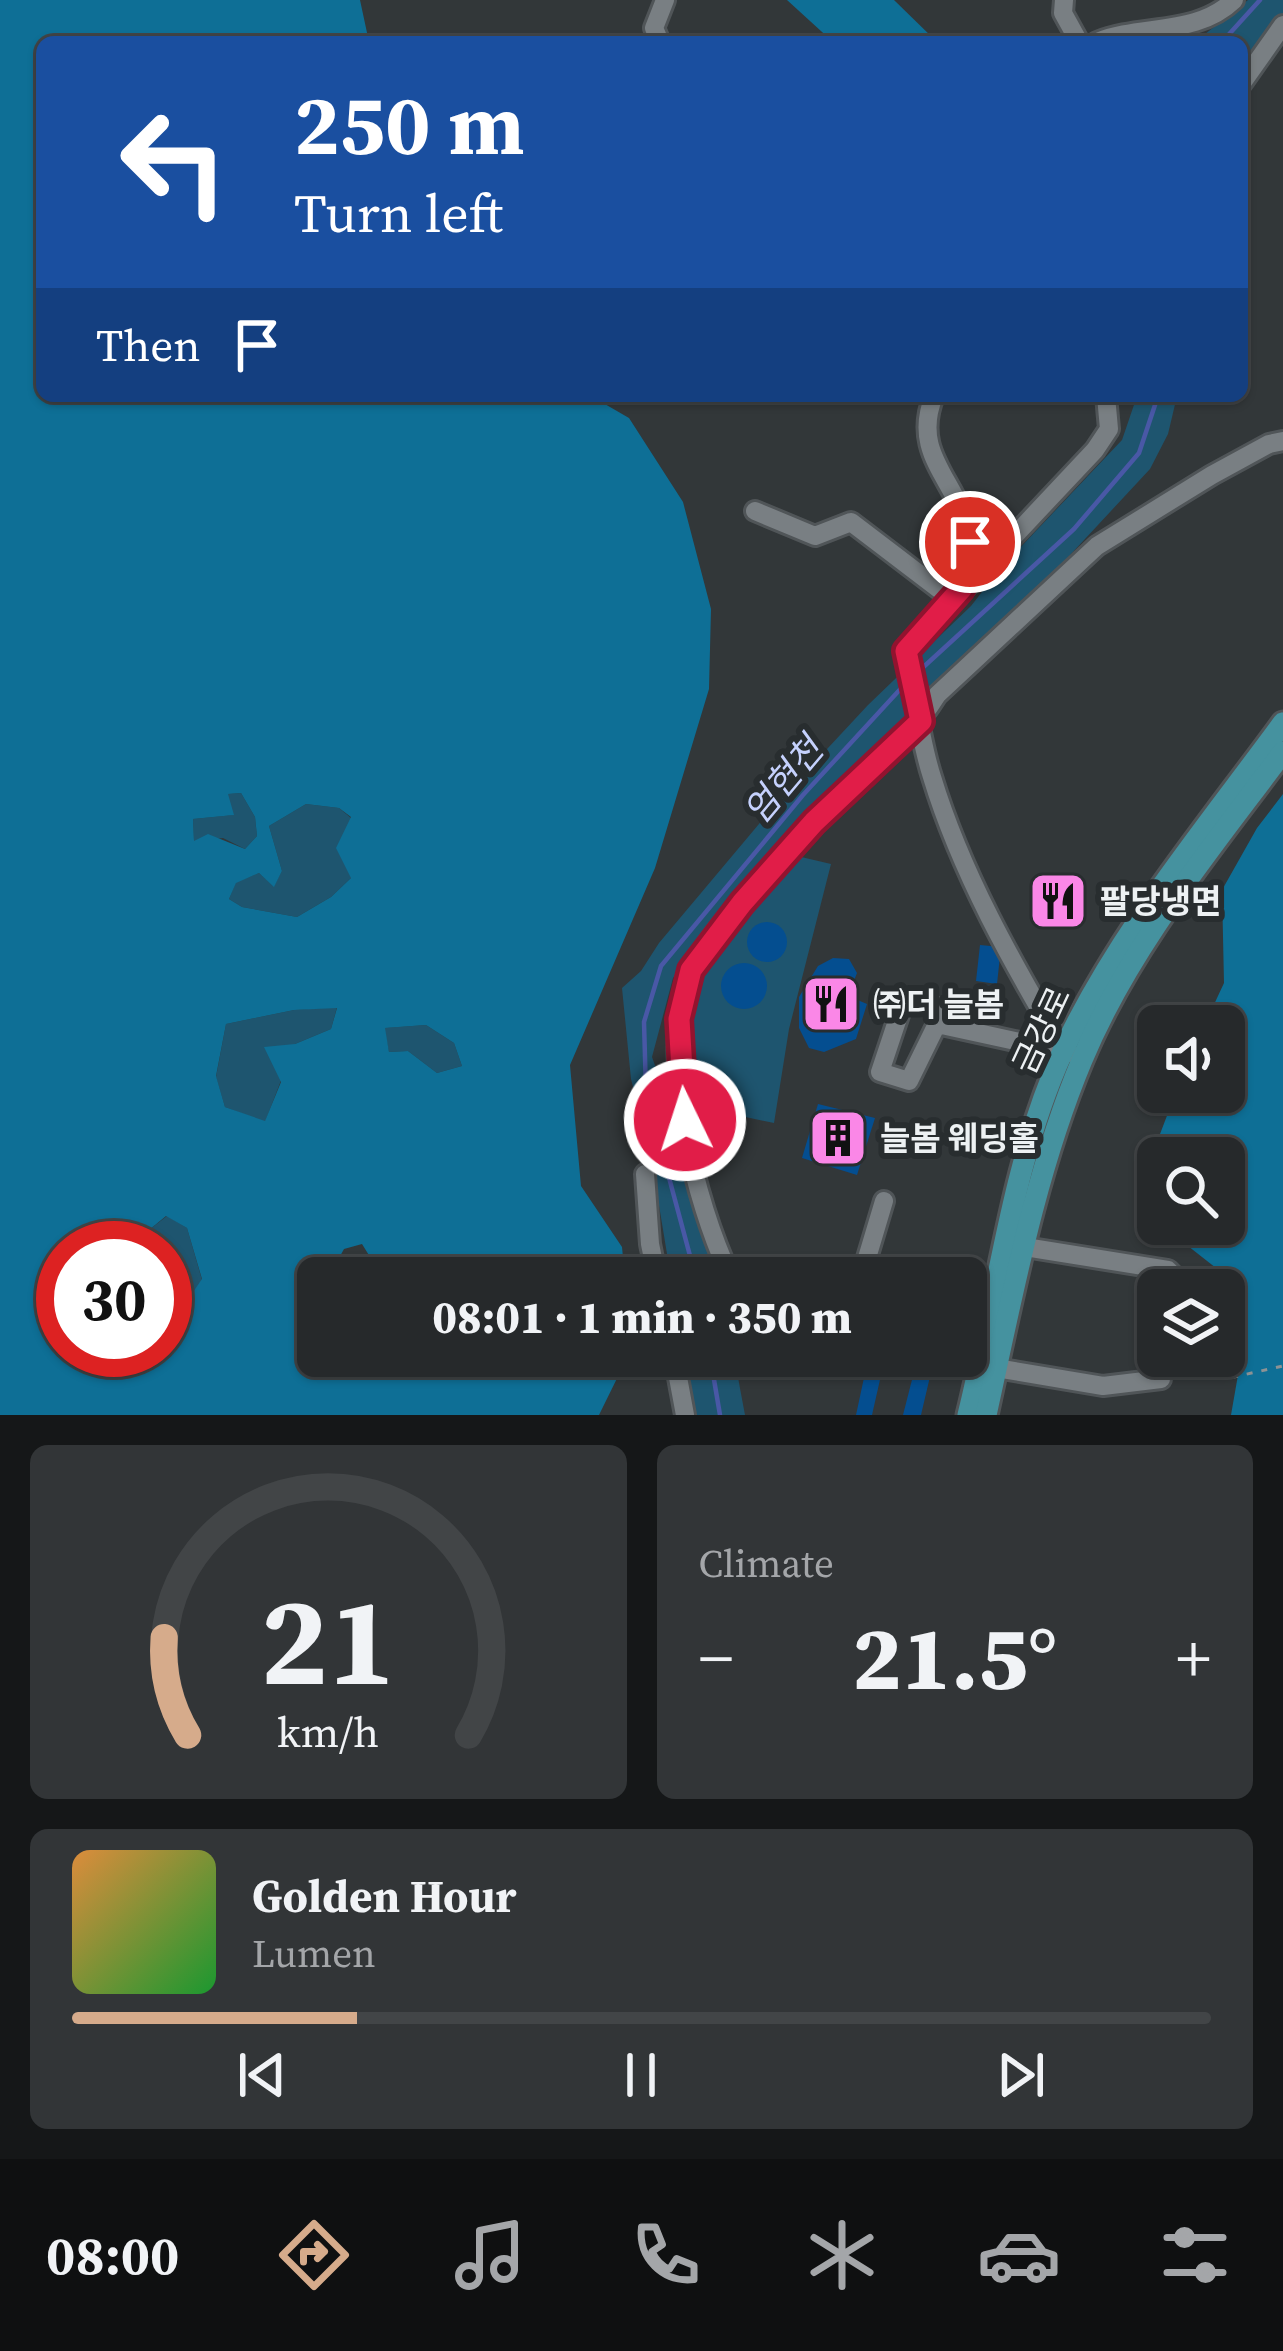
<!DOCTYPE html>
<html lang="en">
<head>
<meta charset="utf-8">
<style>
	body { margin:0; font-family:"Source Serif 4","Noto Sans KR",serif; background:#323537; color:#f1f3f6; height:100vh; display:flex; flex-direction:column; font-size:45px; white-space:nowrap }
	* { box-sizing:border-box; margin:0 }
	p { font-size:39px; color:#a4a6a9 }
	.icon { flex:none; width:66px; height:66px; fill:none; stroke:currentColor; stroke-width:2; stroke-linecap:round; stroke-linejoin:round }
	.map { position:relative; height:1415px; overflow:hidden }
	.details { display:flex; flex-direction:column; gap:30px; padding:30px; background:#151718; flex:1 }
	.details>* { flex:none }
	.guide { position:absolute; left:36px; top:36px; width:1212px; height:366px; border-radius:18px; box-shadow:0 3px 9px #0004,0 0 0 3px #424547; background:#1a4fa0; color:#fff; overflow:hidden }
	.tools { position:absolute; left:1137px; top:1005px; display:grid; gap:24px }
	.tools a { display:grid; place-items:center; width:108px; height:108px; border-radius:18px; background:#26292b; box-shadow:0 3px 9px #0004,0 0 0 3px #424547; font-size:60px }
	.speed { position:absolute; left:36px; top:1221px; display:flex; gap:24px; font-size:60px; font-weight:700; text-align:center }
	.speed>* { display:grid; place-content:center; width:156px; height:156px; border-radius:50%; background:#26292b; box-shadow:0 3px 9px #0004,0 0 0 3px #424547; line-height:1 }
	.speed .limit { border:18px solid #d22; background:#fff; color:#111 }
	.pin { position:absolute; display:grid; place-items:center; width:102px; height:102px; color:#fff; margin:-51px; border:6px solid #fff; border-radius:50%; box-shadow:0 3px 12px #0007 }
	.me { position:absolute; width:132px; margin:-66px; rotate:356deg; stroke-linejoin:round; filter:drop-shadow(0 0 9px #0008) }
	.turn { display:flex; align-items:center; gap:42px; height:252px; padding:0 60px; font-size:54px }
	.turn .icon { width:156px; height:156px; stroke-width:2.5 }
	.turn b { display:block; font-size:84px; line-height:102px }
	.then { display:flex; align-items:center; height:114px; padding:0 60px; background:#0003; gap:24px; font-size:45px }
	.big { font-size:90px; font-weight:800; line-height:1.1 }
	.details .tile { flex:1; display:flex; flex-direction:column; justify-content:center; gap:18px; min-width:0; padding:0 42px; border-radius:18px; background:#323537 }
	.details .dial { align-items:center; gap:0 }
	.dial svg { height:312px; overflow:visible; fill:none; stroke:#424547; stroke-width:7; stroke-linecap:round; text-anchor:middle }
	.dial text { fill:#f1f3f6; stroke:none }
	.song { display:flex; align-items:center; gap:36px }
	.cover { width:144px; height:144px; border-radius:18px; background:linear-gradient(135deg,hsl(30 70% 55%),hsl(130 70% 35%)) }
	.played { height:12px; border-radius:6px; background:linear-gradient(90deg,#d6ab8b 25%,#424547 25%) }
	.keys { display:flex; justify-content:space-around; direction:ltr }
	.heat { display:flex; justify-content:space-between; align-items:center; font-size:66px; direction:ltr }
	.details .tiles { flex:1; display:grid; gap:30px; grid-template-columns:1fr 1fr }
	.tile:last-child { grid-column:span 2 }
	.trip { position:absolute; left:297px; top:1257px; width:690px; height:120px; border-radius:18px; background:#26292b; box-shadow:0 3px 9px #0004,0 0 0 3px #424547; font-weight:800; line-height:120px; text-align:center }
	.menu { display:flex; height:192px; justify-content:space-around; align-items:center; background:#0f1011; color:#a4a6a9 }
	.menu .icon { width:84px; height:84px }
	.menu .active { color:#d6ab8b }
	.menu b { font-size:54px; color:#f1f3f6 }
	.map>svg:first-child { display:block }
	.green { fill:#1e556f }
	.forest { fill:#0e6f96; fill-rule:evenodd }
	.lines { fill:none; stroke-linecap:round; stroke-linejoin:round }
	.stream { stroke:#4958a6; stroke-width:4.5 }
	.building { fill:#044e90 }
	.minor-casing { stroke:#505558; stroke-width:24 }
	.major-casing { stroke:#505558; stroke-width:27 }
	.path { stroke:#8d9294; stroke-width:3; stroke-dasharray:6 9; stroke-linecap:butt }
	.minor { stroke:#797f83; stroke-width:18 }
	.major { stroke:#45929f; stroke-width:21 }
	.route-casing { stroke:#92132f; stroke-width:30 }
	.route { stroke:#e11d48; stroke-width:21 }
	.labels { text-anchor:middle; stroke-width:12; stroke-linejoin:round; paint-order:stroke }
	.poi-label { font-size:33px; font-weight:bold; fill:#edf1f3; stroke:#282d2f; text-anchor:start }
	.street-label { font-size:33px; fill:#edf1f3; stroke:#282d2f }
	.water-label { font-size:36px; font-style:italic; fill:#c5d1fd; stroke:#282d2f }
</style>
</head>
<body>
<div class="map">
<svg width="1283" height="1415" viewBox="0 0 1283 1415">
	<rect width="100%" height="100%" fill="#323739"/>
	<!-- green -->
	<g class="green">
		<polygon points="1248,0 1283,0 1283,15 1242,72 1242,42 1195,42"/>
		<polygon points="1137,396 1177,396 1168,434 1150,469 1045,582 952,667 877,753 769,859 673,978 652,1057 686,1151 719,1278 671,1278 652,1163 631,1079 622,988 641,971 659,943 774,806 868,705 971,606 999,570 1122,440"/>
		<polygon points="241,793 255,817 257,836 245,849 223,838 194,842 193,819 233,815 227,794"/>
		<polygon points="306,804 339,808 351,818 351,878 331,897 297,917 242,907 229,899 236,882 259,873 274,886 282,871 269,826"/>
		<path d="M797 856 831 864 789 1029 774 1123 694 1106C693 1073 685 1033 690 1001 698 948 761 893 797 856Z"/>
		<polygon points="337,1007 331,1029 295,1044 265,1122 225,1107 216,1077 226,1024 294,1010"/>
		<polygon points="426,1025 454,1043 462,1066 437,1073 408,1051 389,1052 384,1028"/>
		<path d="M167 1216 187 1228 202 1280 190 1298C172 1282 165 1272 165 1248H157L149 1230Z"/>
		<polygon points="683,1356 734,1356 745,1415 694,1415"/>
	</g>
	<!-- forest -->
	<g class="forest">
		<path d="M0 0H360L369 42H42V396H410L426 401 463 396H591L629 418 683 502 711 609 709 689 655 868 570 1065 581 1186 622 1247 625 1278H363L380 1273 362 1244 344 1249 334 1267 358 1278H318V1356H628L599 1415H0ZM241 793 255 817 257 836 245 849 208 834 194 841 193 819 234 815 228 794ZM306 804 339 808 351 817 336 848 351 878 331 897 297 917 242 907 229 899 236 883 259 873 274 887 282 871 269 826ZM337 1008 331 1029 295 1044 264 1047 281 1082 265 1121 225 1107 216 1076 226 1024 294 1010ZM426 1025 454 1043 462 1066 437 1073 408 1051 389 1052 385 1028ZM166 1216 187 1228 202 1279 189 1298 171 1282 165 1264V1350H63V1248H157L149 1230Z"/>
		<polygon points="787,0 894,0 937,42 833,42"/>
		<polygon points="1283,794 1283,1415 1231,1415 1246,1329 1216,1268 1160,1224 1224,1224 1224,1158 1158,1158 1158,1215 1149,1163 1176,1092 1224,1092 1224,1026 1204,1026 1224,983 1222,890 1257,828"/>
	</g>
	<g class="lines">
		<!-- stream -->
		<g class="stream">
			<polyline points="1222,42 1260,0"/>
			<polyline points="918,672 1074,529 1139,453 1158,396"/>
			<polyline points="696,1278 646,1092 644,1022 661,966 803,795 905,684"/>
			<polyline points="710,1356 720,1415"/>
		</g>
	</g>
	<!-- building -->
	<g class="building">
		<circle cx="767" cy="942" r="20"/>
		<polygon points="980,945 1001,947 997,984 976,981"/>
		<polygon points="833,958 849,959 857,973 848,996 867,1004 856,1039 824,1052 809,1048 799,1028 799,997 818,966"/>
		<circle cx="744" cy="986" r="23"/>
		<polygon points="977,984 996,987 992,1016 973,1013"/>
		<polygon points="818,1104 875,1118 857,1175 802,1158"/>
		<polygon points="868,1359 884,1362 872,1415 856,1415"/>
		<polygon points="916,1364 932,1368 921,1415 903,1415"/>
	</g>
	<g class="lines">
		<!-- minor casing -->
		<g class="minor-casing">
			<g id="minor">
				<polyline points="1064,0 1063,13 1079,42"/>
				<polyline points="660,42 654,28 665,0"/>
				<path d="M1097 42C1141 24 1197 36 1234 0"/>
				<polyline points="1242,83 1283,25"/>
				<path d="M934 396C909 458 963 483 969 540 971 554 964 573 962 588"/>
				<polyline points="755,511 815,536 851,522 952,599"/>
				<polyline points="937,1024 909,1081 880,1072 904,1000 935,1007 937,1024 1070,1053"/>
				<path d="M1064 1051C1013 964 961 873 932 777 919 737 915 692 906 651L1095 450 1109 429 1106 396"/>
				<polyline points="645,1174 650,1244 657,1278"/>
				<polyline points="1025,1247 1168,1270 1188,1290"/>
				<path d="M731 1278C694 1201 659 1058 689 975 703 938 786 851 817 820 857 779 907 744 937 695L1097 546 1212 475 1269 444 1283 441"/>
				<polyline points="861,1278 884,1201"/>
				<polyline points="674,1356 685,1415"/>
				<polyline points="996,1368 1103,1386 1161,1379"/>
			</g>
		</g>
		<!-- major casing -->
		<g class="major-casing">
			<g id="major">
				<path d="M968 1415C998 1295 1011 1164 1063 1051 1118 933 1206 828 1283 723"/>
				<path d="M986 1415C1012 1297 1035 1172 1082 1060 1129 947 1211 849 1283 752"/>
			</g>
		</g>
		<!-- path -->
		<polyline class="path" points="1175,1376 1217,1368 1234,1377 1283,1366"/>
		<!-- minor -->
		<use href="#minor" class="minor"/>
		<!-- major -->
		<use href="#major" class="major"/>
	</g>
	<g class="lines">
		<!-- route casing -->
		<g class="route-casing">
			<polyline id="route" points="685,1120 679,1019 691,970 742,903 814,822 921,721 906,651 962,588 970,542"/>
		</g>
		<!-- route -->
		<use href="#route" class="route"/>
	</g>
	<!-- icons -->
	<defs>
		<g id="restaurant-square" transform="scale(3)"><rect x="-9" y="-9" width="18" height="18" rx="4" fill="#fa87e7" stroke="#282d2f"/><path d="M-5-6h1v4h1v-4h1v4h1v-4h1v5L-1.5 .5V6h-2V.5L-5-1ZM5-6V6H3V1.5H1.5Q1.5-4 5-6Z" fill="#111"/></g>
		<g id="building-square" transform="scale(3)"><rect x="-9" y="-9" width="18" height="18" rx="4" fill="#fa87e7" stroke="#282d2f"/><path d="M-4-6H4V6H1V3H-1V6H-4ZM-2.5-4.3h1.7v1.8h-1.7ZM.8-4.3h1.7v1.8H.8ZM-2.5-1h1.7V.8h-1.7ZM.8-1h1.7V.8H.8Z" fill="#111"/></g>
	</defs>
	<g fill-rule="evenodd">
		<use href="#restaurant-square" x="1058" y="901"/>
		<use href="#restaurant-square" x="831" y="1004"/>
		<use href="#building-square" x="838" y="1138"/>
	</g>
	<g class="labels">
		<!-- poi labels -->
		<g class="poi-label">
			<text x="1100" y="913">팔당냉면</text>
			<text x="873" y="1016">㈜더 늘봄</text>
			<text x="880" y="1150">늘봄 웨딩홀</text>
		</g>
		<!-- street labels -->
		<g class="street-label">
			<text transform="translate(1041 1030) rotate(-65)" y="12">금강로</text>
		</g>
		<!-- water labels -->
		<g class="water-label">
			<text transform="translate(783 780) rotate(-50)" y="13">엄현천</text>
		</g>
	</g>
</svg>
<div class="tools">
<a><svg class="icon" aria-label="sound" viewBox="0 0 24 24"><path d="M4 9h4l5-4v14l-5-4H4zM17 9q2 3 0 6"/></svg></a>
<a><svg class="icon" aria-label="search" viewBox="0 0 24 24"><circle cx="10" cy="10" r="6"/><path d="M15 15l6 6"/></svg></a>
<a><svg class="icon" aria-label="layers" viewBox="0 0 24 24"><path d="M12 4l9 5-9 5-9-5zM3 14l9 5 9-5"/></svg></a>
</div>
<div class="speed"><div class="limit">30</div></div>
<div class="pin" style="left:970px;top:542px;background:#d93025"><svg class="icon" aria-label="arrive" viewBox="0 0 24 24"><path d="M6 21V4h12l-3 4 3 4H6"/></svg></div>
<svg class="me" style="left:685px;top:1120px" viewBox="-20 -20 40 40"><circle r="17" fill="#e11d48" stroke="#fff" stroke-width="3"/><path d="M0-11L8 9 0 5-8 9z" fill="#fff"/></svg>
<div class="trip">08:01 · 1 min · 350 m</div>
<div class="guide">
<div class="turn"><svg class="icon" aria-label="left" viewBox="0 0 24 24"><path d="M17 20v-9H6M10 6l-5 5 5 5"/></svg><div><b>250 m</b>Turn left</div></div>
<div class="then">Then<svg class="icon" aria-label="arrive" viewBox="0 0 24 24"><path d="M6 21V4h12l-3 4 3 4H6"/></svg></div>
</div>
</div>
<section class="details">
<div class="tiles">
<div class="tile dial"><svg viewBox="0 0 100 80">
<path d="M14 69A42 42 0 1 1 86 69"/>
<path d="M14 69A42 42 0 0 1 8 44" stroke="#d6ab8b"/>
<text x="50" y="56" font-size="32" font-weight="700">21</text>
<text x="50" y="72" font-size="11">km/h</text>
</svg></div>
<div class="tile"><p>Climate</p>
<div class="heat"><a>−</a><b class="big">21.5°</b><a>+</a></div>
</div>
<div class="tile">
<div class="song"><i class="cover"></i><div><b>Golden Hour</b><p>Lumen</p></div></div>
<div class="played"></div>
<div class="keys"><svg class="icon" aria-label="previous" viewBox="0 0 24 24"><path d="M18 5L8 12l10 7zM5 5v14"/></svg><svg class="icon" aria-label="pause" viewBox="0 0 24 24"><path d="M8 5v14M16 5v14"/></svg><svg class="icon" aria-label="next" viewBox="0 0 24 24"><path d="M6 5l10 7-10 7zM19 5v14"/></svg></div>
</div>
</div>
</section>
<nav class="menu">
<b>08:00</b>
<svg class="icon active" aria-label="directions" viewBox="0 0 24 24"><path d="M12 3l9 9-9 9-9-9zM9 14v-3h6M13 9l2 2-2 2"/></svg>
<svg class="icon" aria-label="music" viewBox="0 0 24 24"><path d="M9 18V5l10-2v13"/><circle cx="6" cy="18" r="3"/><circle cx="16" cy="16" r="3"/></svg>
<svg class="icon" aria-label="phone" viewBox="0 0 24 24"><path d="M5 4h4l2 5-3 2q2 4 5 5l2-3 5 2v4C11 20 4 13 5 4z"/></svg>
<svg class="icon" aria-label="climate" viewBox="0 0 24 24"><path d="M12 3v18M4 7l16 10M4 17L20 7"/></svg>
<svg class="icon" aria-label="car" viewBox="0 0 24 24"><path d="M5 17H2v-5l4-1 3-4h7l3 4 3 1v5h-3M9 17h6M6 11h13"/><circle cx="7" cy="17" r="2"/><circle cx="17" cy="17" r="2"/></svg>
<svg class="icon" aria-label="filters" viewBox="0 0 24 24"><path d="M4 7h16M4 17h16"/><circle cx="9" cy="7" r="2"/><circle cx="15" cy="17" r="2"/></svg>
</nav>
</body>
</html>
